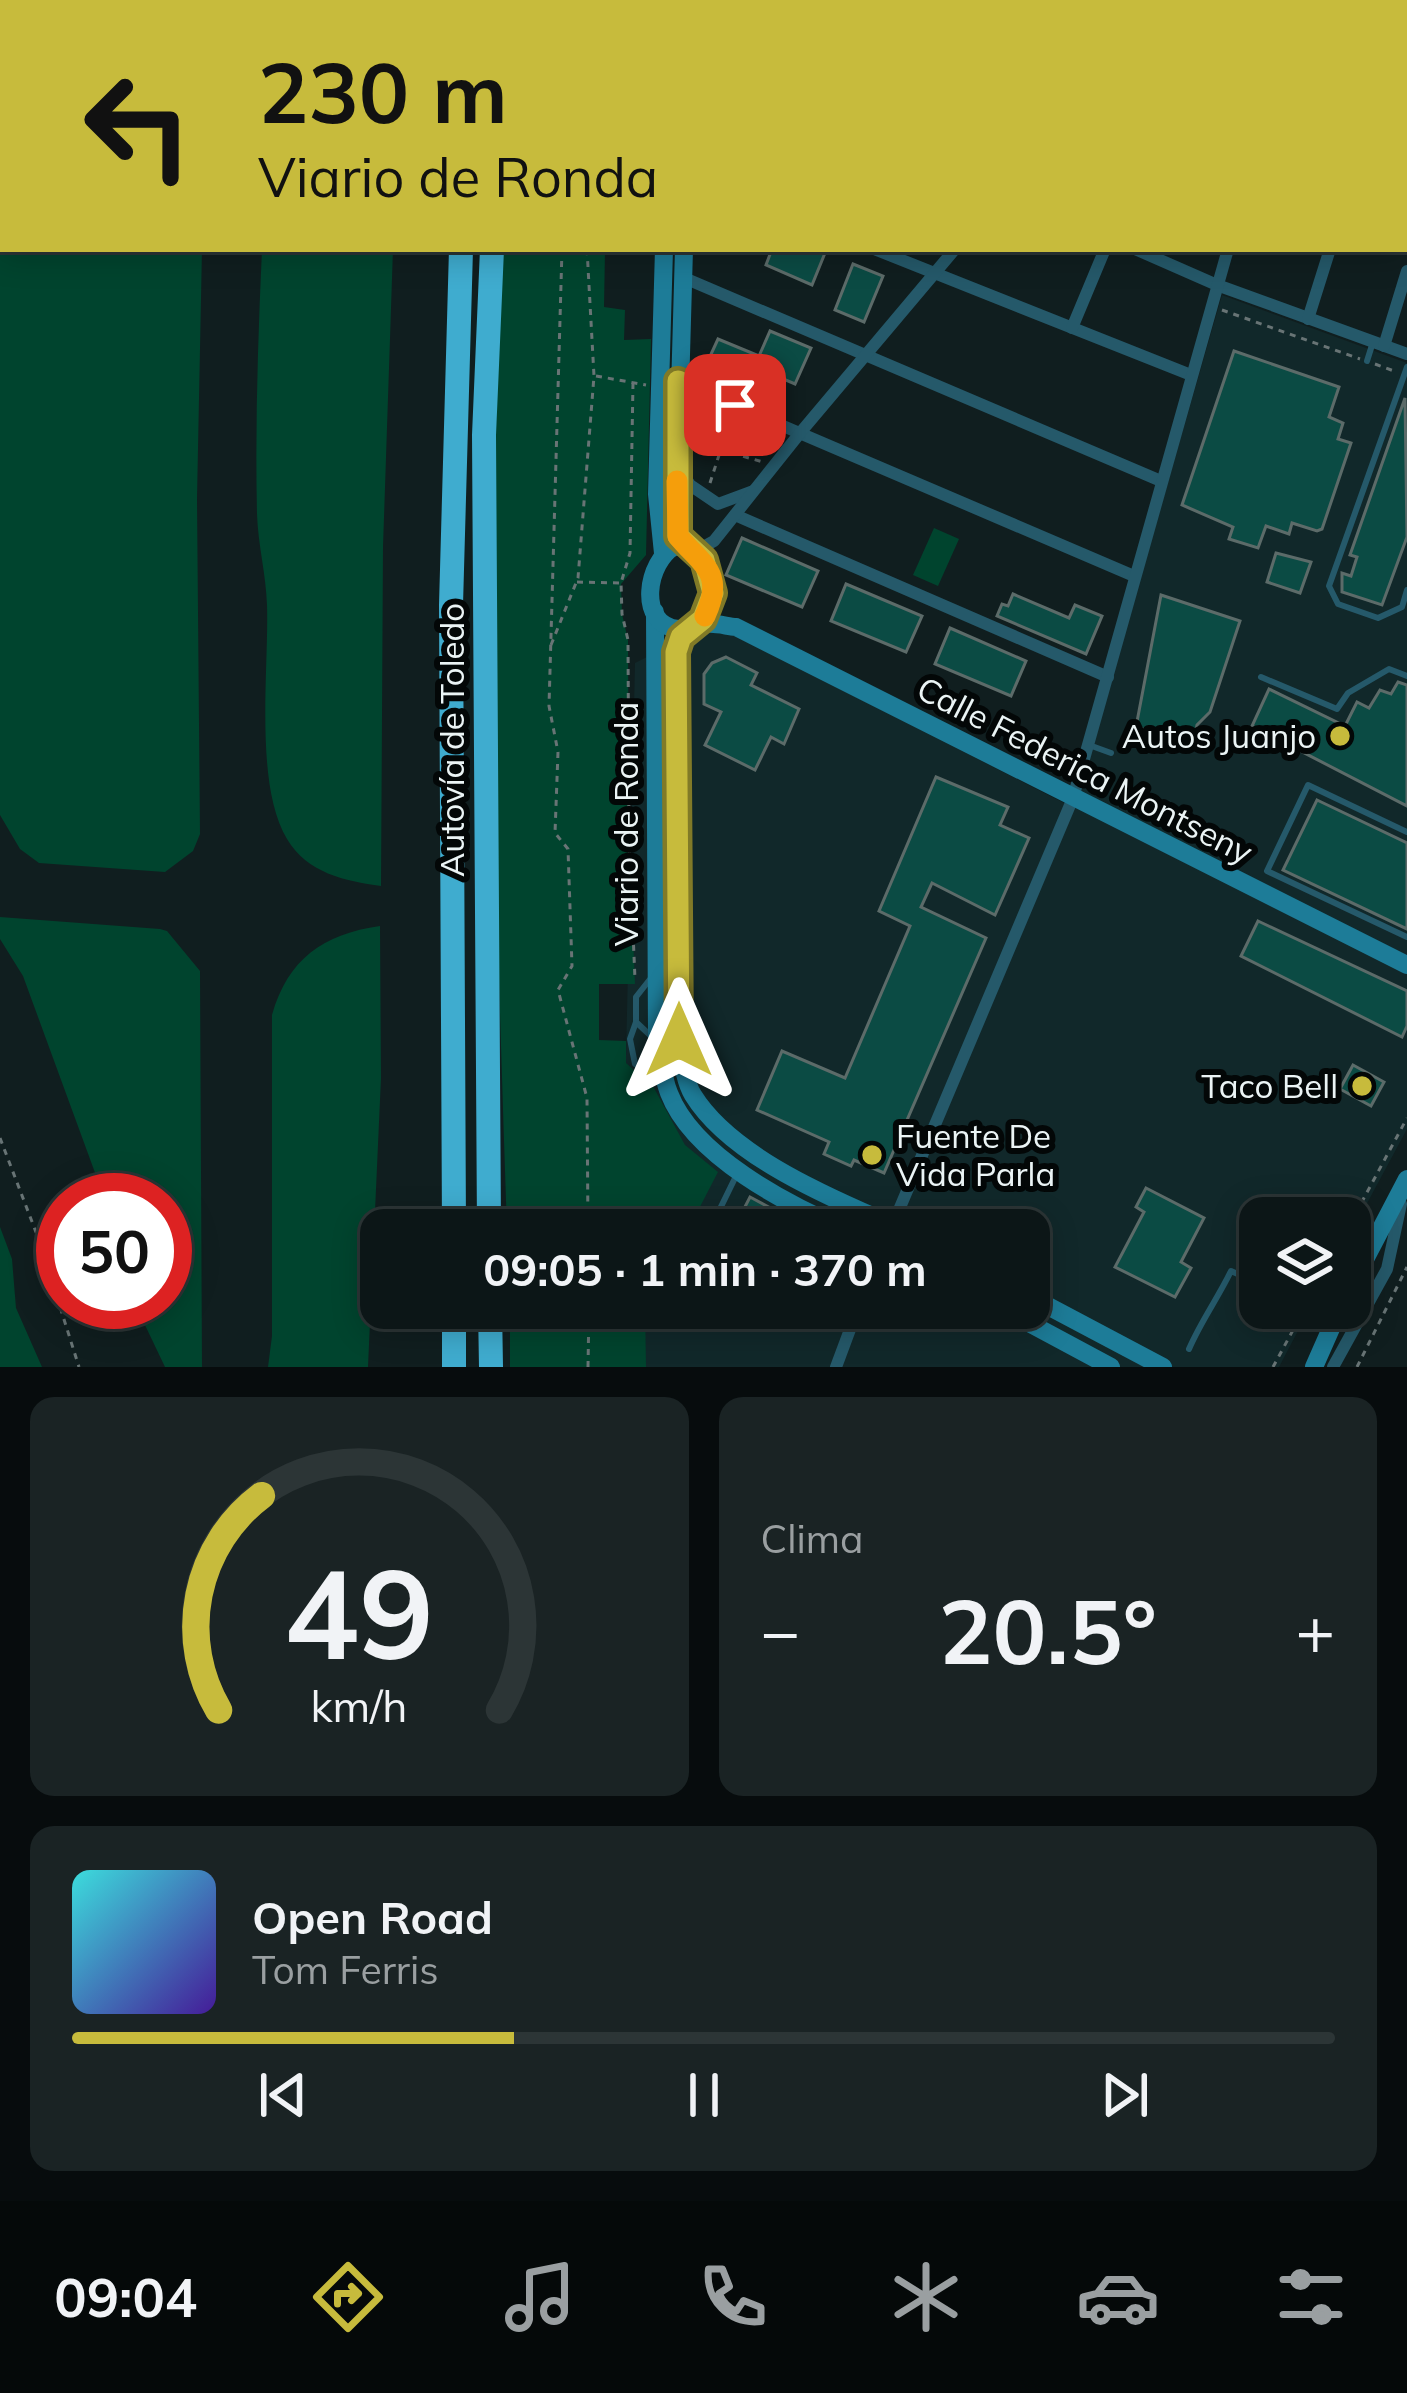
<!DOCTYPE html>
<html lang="es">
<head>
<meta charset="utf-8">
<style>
	body { margin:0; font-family:Mulish,sans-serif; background:#1a2324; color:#f1f3f6; height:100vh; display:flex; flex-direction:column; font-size:45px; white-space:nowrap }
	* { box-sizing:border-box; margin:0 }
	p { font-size:39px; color:#9a9fa1 }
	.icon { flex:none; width:66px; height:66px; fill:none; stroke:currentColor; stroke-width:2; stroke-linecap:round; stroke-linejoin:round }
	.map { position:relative; height:1367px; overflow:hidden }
	.details { display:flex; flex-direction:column; gap:30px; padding:30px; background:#070c0d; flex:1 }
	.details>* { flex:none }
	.hud { position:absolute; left:0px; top:0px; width:1407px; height:252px; box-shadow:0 6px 30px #0003,0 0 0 3px #2c3536; background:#c7bb3c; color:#111; overflow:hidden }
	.fabs { position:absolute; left:1239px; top:1197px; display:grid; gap:24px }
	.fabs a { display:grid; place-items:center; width:132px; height:132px; border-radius:24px; background:#0c1617; box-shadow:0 6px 30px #0003,0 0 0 3px #2c3536; font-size:60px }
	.speed { position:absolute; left:36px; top:1173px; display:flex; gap:24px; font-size:60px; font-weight:700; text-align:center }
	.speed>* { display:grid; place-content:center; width:156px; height:156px; border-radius:50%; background:#0c1617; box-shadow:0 6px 30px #0003,0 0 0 3px #2c3536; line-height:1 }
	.speed .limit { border:18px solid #d22; background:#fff; color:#111 }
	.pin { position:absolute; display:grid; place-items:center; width:102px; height:102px; color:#fff; margin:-51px; border-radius:24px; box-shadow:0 6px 18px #0006 }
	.me { position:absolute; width:132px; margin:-66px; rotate:0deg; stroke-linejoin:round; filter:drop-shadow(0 0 9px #0008) }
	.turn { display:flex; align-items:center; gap:42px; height:252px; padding:0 60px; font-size:54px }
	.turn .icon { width:156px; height:156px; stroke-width:2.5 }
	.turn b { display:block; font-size:84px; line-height:102px }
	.big { font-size:90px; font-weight:700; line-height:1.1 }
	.details .widget { flex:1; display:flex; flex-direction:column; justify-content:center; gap:18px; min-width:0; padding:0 42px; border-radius:24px; background:#1a2324 }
	.details .dial { align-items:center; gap:0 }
	.dial svg { height:312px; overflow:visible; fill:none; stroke:#2c3536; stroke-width:7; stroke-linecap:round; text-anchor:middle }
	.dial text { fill:#f1f3f6; stroke:none }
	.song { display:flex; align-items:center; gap:36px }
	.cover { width:144px; height:144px; border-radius:18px; background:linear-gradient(135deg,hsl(180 70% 55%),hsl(260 70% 35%)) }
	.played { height:12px; border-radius:6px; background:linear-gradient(90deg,#c7bb3c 35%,#2c3536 35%) }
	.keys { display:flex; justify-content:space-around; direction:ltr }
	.heat { display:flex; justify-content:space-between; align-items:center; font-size:66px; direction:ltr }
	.details .tiles { flex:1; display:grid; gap:30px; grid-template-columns:1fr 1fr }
	.widget:last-child { grid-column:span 2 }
	.trip { position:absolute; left:360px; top:1209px; width:690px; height:120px; border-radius:24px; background:#0c1617; box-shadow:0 6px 30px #0003,0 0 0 3px #2c3536; font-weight:700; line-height:120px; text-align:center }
	.tabs { display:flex; height:192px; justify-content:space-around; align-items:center; background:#050909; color:#9a9fa1 }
	.tabs .icon { width:84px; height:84px }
	.tabs .current { color:#c7bb3c }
	.tabs b { font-size:54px; color:#f1f3f6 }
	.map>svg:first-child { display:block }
	.built { fill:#11282a }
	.green { fill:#00442e }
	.building { fill:#0b4b44; stroke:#5c6b69; stroke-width:3 }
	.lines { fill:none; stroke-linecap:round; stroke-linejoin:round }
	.path { stroke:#687475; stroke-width:3; stroke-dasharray:6 6; stroke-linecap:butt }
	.lane { stroke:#25596a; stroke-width:6 }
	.street { stroke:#25596a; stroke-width:12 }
	.secondary { stroke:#1d7c98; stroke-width:18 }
	.highway { stroke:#3faccf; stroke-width:24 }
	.route-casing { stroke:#817a27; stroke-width:30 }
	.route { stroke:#c7bb3c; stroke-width:21 }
	.slow { stroke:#f59e0b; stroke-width:21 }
	.poi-dot { fill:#c7bb3c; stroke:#030707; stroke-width:4.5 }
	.labels { text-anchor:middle; stroke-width:12; stroke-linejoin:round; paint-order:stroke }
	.poi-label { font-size:33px; fill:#ebf4f5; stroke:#030707; text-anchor:end }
	.street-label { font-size:33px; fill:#ebf4f5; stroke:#030707 }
</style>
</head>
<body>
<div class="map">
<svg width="1407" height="1367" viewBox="0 0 1407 1367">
	<rect width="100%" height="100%" fill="#101e1f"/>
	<!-- built -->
	<polygon class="built" points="1222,295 1407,363 1407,1129 1350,1235 1350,1218 1260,1218 1260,1308 1310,1308 1279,1367 617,1367 620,1308 1029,1308 1029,1230 622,1230 635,663 713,624 1074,808"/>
	<!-- green -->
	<g class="green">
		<polygon points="0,29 3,249 202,249 197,499 200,834 193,851 165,872 39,863 20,849 0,815"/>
		<path d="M262 249H393L383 547 381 886C345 881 307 873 287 839 254 784 269 670 267 605 266 574 258 545 257 514 255 426 258 337 262 249Z"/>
		<path d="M503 249H628L605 252 604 307 625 310 624 340 651 339 646 555 621 584 622 614 628 640 629 840 635 984H599V1040L626 1041V1063L654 1088 685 1145 718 1172 688 1230H507C496 904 485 575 503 249Z"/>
		<polygon points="934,528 959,539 938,586 913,575"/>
		<polygon points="0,917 160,929 167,931 200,971 202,1367 165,1367 134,1302 165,1302 165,1200 105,1200 23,976 0,939"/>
		<path d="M380 926 381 1078 368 1367H268L272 1336V1015C288 959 323 934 380 926Z"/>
		<polygon points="0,1227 12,1259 16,1308 42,1367 0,1367"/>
		<polygon points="510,1308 645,1308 646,1367 510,1367"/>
	</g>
	<!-- building -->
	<g class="building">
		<polygon points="772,249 816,249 825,253 812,285 766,265"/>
		<polygon points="853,264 883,276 864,322 835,310"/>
		<polygon points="770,331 811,348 795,384 755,367 743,394 701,376 718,339 759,356"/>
		<polygon points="1234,351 1339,387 1329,417 1343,423 1338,439 1351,443 1322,529 1317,531 1292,523 1289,534 1266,526 1258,548 1229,539 1233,527 1182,505"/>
		<polygon points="1405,398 1407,537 1382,605 1342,592 1342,573 1351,576 1357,557 1350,555"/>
		<polygon points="742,538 818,571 802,607 726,575"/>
		<polygon points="1276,553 1311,562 1300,593 1267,582"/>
		<polygon points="846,584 922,616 906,652 831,621"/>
		<polygon points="1013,594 1069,618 1075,605 1102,616 1086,654 997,616 1002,604 1008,606"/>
		<polygon points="1161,595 1240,621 1210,712 1197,725 1193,745 1136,727"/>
		<polygon points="950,628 1026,661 1011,696 935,664"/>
		<polygon points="726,657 757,673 751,685 799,709 784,744 771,737 755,770 705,745 721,712 704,704 704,674 712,663"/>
		<polygon points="1398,682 1407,685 1407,806 1252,726 1269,689 1345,726 1357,702 1369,708 1380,690 1391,694"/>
		<polygon points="936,777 1008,807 1000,825 1029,838 995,915 932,883 921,907 986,938 884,1173 854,1160 851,1166 824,1154 829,1142 757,1110 782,1051 845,1078 910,926 879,911"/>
		<polygon points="1317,800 1407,843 1407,929 1283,870"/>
		<polygon points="1258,921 1407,991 1407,1026 1402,1037 1241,956"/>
		<polygon points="1353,1065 1384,1082 1371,1106 1340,1089"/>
		<polygon points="1146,1188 1204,1218 1181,1262 1191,1268 1175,1297 1115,1267 1144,1212 1136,1207"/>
		<polygon points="750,1197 791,1219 813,1230 733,1230"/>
	</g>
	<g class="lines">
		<!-- path -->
		<g class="path">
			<polyline points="619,0 620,3"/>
			<polyline points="121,3 124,0"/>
			<polyline points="590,3 591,0"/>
			<polyline points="1193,3 1194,0"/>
			<polyline points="0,100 3,99"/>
			<polyline points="562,249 549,706 558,752 555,833 568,849 572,966 558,990 587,1098 588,1230"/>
			<polyline points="1222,310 1360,359"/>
			<polyline points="1375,364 1394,371"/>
			<polyline points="596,376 646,385"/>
			<polyline points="633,383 630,553 621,583 622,614 628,640 629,840 635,979"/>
			<polyline points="697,443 763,462"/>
			<polyline points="710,483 731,418"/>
			<polyline points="577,582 620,583"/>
			<polyline points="551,645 578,578 594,376 587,249"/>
			<polyline points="0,1138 39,1240 79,1367"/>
			<polyline points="1350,1224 1407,1118"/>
			<polyline points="588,1367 589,1308"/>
			<polyline points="1273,1367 1305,1308"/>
			<polyline points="1357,1367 1407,1267"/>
		</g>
		<!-- lane -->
		<g class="lane">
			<polyline points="1367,361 1373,342"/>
			<polyline points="1407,367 1329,586 1338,604 1378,618 1402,607 1407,590"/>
			<polyline points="1261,677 1337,709 1348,693 1389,669 1407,676"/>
			<polyline points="1089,745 1111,753"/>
			<polyline points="1407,832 1308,785 1267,871 1407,937"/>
			<polyline points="651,978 636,997 636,1022 652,1037"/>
			<polyline points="636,1022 630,1039 635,1064 662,1080"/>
			<polyline points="697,1230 704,1215 714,1221 737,1174"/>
			<polyline points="1260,1289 1252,1310 1275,1322"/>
			<path d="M1189 1349C1201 1321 1218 1298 1231 1271L1260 1284"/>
		</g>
		<!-- street -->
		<g class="street">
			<polyline points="1162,0 1165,3"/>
			<polyline points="900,3 905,0"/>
			<polyline points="1122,3 1127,0"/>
			<polyline points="1237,3 1241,0"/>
			<polyline points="1331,3 1332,0"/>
			<polyline points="1404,12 1407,2"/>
			<polyline points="1404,178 1407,179"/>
			<polyline points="874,249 1191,375"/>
			<polyline points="1135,249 1217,285 1407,354"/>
			<polyline points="682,277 1161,481"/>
			<polyline points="1308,319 1330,249"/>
			<polyline points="1072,328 1105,249"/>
			<polyline points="1384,346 1407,271"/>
			<polyline points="678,381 1134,576"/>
			<polyline points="678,466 690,485 718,504 753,491"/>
			<polyline points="735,515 1108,677"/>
			<polyline points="696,551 714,541 800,433 955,249"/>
			<polyline points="896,1217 1073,798 1228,249"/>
			<polyline points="836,1367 858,1308"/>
			<polyline points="1333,1367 1387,1269 1401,1204"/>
		</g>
		<!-- secondary -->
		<g class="secondary">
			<polyline points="687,3 688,0"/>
			<polyline points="708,3 708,0"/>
			<polyline points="684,249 677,496 678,536 688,549"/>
			<polyline points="663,553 657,494 664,249"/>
			<path d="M655 612 657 1037C661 1055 662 1076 669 1093 693 1156 788 1205 847 1230"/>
			<path d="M696 626C716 605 716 573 696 551L675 546C647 561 636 624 678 629 688 631 697 625 707 624 716 623 726 626 736 627L1407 965"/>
			<path d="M689 628 681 637 676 652 679 1040C682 1057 684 1080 693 1095 728 1152 817 1192 877 1218"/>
			<path d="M868 1230C877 1211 898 1212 907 1230"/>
			<polyline points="1350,1288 1407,1179"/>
			<polyline points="1029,1296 1163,1367"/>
			<polyline points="1001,1308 1111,1367"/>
			<polyline points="1314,1367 1340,1308"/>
		</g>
		<!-- highway -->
		<g class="highway">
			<polyline points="482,3 482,0"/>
			<polyline points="513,3 514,0"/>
			<polyline points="454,1230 451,605 461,249"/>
			<polyline points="489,1230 484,435 492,249"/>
			<polyline points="490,1308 491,1367"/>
			<polyline points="454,1367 454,1308"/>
		</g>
	</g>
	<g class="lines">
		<!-- route casing -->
		<g class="route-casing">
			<polyline id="route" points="679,1040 676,652 681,637 703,619 713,593 704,560 678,536 678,381 735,405"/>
		</g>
		<!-- route -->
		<use href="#route" class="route"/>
		<!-- slow -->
		<path class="slow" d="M677 481 678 536C700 564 726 571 705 616"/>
	</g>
	<!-- markers -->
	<g class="poi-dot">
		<circle cx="1340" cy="736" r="12"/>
		<circle cx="1362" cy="1086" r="12"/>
		<circle cx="872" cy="1155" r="12"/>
	</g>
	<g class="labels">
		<!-- poi labels -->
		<g class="poi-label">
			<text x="1316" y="748">Autos Juanjo</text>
			<text x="1338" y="1098">Taco Bell</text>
			<text x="896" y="1148" text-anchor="start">Fuente De<tspan x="896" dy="38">Vida Parla</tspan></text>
		</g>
		<!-- street labels -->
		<g class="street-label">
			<text transform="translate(452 740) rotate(-90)" y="12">Autovía de Toledo</text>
			<text transform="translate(1085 770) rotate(27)" y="12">Calle Federica Montseny</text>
			<text transform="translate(626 824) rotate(-90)" y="12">Viario de Ronda</text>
		</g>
	</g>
</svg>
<div class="fabs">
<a><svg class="icon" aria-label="layers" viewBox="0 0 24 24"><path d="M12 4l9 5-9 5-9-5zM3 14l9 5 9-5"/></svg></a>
</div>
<div class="speed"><div class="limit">50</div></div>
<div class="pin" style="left:735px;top:405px;background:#d93025"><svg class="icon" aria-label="arrive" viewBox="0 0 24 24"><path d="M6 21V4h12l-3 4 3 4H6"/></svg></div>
<svg class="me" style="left:679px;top:1040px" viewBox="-20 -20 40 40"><path d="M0-17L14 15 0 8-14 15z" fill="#c7bb3c" stroke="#fff" stroke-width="4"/></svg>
<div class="trip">09:05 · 1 min · 370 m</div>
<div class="hud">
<div class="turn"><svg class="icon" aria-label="left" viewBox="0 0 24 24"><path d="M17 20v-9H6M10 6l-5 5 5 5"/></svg><div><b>230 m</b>Viario de Ronda</div></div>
</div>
</div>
<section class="details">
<div class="tiles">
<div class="widget dial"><svg viewBox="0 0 100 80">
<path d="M14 69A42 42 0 1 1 86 69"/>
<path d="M14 69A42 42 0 0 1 25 14" stroke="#c7bb3c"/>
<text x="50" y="56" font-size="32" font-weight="700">49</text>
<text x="50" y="72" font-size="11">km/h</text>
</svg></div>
<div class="widget"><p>Clima</p>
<div class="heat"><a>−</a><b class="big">20.5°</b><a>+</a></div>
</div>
<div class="widget">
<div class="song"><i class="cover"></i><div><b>Open Road</b><p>Tom Ferris</p></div></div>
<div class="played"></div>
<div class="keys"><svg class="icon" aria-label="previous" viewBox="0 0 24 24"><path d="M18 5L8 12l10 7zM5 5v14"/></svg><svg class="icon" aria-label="pause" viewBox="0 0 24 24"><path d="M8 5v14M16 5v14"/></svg><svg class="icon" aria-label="next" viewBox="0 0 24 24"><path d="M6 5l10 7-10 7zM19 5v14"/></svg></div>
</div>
</div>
</section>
<nav class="tabs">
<b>09:04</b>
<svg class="icon current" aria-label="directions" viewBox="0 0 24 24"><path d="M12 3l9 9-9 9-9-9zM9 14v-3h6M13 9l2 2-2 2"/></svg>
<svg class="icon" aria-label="music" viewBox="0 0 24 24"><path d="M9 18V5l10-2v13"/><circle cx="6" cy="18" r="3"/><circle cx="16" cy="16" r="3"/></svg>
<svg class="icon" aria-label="phone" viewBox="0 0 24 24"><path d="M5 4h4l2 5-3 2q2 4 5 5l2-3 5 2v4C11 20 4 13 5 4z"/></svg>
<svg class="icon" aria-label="climate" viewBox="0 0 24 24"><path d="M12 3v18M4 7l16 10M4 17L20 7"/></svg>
<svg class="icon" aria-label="car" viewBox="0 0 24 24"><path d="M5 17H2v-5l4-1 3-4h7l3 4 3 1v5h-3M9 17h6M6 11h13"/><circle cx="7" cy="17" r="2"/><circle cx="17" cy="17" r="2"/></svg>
<svg class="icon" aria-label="filters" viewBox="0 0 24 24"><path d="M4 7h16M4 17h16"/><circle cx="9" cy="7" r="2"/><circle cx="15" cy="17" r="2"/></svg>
</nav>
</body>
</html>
